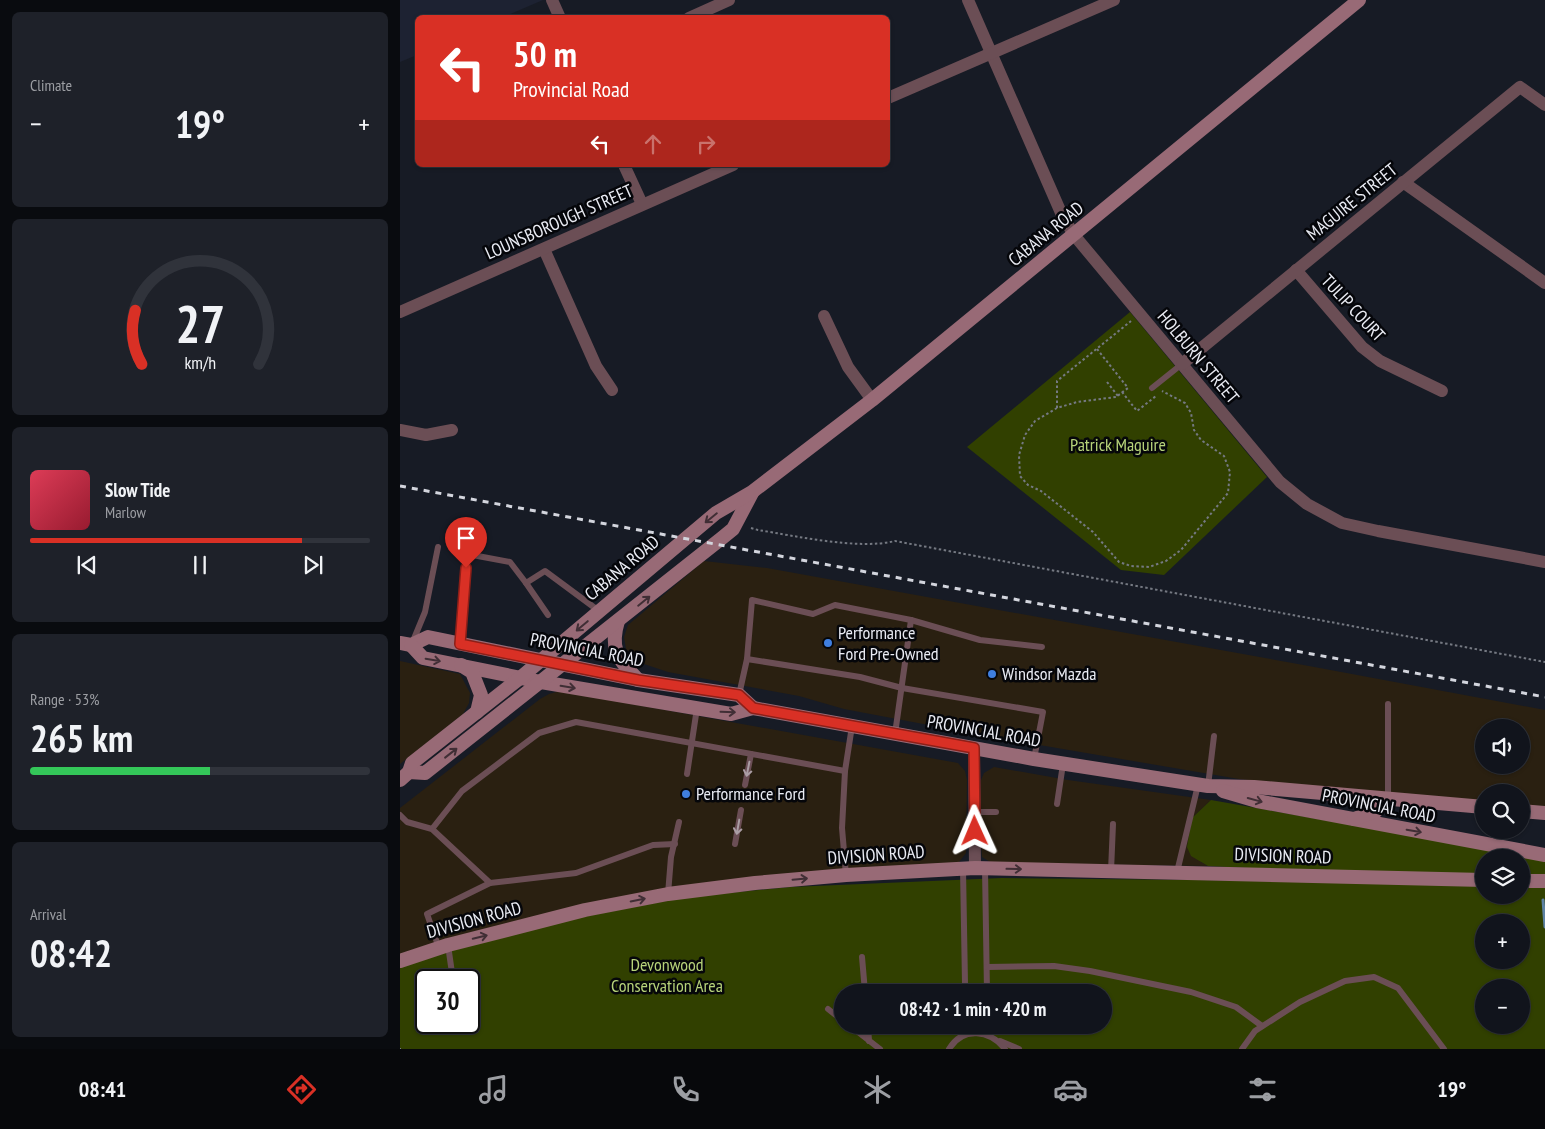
<!DOCTYPE html>
<html lang="en">
<head>
<meta charset="utf-8">
<style>
	body { margin:0; font-family:"PT Sans Narrow",sans-serif; background:#1e2129; color:#f1f3f6; height:100vh; display:flex; flex-direction:column; font-size:19px; white-space:nowrap }
	* { box-sizing:border-box; margin:0 }
	p { font-size:16px; color:#9c9ea3 }
	.icon { flex:none; width:28px; height:28px; fill:none; stroke:currentColor; stroke-width:2; stroke-linecap:round; stroke-linejoin:round }
	.map { position:relative; flex:1; overflow:hidden }
	.panel { display:flex; flex-direction:column; gap:12px; padding:12px; background:#090b0f; width:400px }
	.panel>* { flex:none }
	.guide { position:absolute; left:15px; top:15px; width:475px; height:152px; border-radius:8px; box-shadow:0 1px 4px #0004,0 0 0 1px #30333b; background:#d93025; color:#fff; overflow:hidden }
	.fabs { position:absolute; left:1075px; top:719px; display:grid; gap:10px }
	.fabs a { display:grid; place-items:center; width:55px; height:55px; border-radius:50%; background:#11141c; box-shadow:0 1px 4px #0004,0 0 0 1px #30333b; font-size:25px }
	.speed { position:absolute; left:15px; top:969px; display:flex; gap:10px; font-size:25px; font-weight:700; text-align:center }
	.speed>* { display:grid; place-content:center; width:65px; height:65px; border-radius:50%; background:#11141c; box-shadow:0 1px 4px #0004,0 0 0 1px #30333b; line-height:1 }
	.speed .limit { border:2px solid #111; border-radius:8px; background:#fff; color:#111 }
	.pin { position:absolute; display:grid; place-items:center; width:42px; height:42px; color:#fff; margin:-51px -21px; border-radius:50% 50% 50% 0; rotate:-45deg; box-shadow:0 0 5px #0007 }
	.pin .icon { rotate:45deg }
	.me { position:absolute; width:55px; margin:-28px; rotate:359deg; stroke-linejoin:round; filter:drop-shadow(0 0 4px #0008) }
	.turn { display:flex; align-items:center; gap:18px; height:105px; padding:0 15px; font-size:22px }
	.turn .icon { width:65px; height:65px; stroke-width:2.5 }
	.turn b { display:block; font-size:35px; line-height:42px }
	.lanes { display:flex; align-items:center; height:48px; padding:0 15px; background:#0003; justify-content:center; gap:25px; direction:ltr }
	.lanes .off { opacity:.35 }
	.big { font-size:38px; font-weight:600; line-height:1.1 }
	.panel .tile { flex:1; display:flex; flex-direction:column; justify-content:center; gap:8px; min-width:0; padding:0 18px; border-radius:8px; background:#1e2129 }
	.panel .dial { align-items:center; gap:0 }
	.dial svg { height:130px; overflow:visible; fill:none; stroke:#30333b; stroke-width:7; stroke-linecap:round; text-anchor:middle }
	.dial text { fill:#f1f3f6; stroke:none }
	.song { display:flex; align-items:center; gap:15px }
	.cover { width:60px; height:60px; border-radius:8px; background:linear-gradient(135deg,hsl(350 70% 55%),hsl(350 70% 35%)) }
	.played { height:5px; border-radius:2px; background:linear-gradient(90deg,#d93025 80%,#30333b 80%) }
	.keys { display:flex; justify-content:space-around; direction:ltr }
	.heat { display:flex; justify-content:space-between; align-items:center; font-size:28px; direction:ltr }
	.charge { height:8px; border-radius:4px; background:linear-gradient(90deg,#34c759 53%,#30333b 0) }
	.trip { position:absolute; left:434px; top:984px; width:278px; height:50px; border-radius:25px; background:#11141c; box-shadow:0 1px 4px #0004,0 0 0 1px #30333b; font-weight:600; line-height:50px; text-align:center }
	.tabs { display:flex; height:80px; justify-content:space-around; align-items:center; background:#07080b; color:#9c9ea3 }
	.tabs .icon { width:35px; height:35px }
	.tabs .on { color:#d93025 }
	.tabs b { font-size:22px; color:#f1f3f6 }
	main { display:flex; flex:1; min-height:0 }
	.map>svg:first-child { display:block }
	.commercial { fill:#2a2011; fill-rule:evenodd }
	.built { fill:#1d2232 }
	.green { fill:#314000; fill-rule:evenodd }
	.lines { fill:none; stroke-linecap:round; stroke-linejoin:round }
	.stream { stroke:#5d82a3; stroke-width:3 }
	.path { stroke:#757982; stroke-width:2; stroke-dasharray:2.5 2.5; stroke-linecap:butt }
	.service { stroke:#6b4e55; stroke-width:6 }
	.minor { stroke:#6b4e55; stroke-width:12 }
	.secondary { stroke:#986a76; stroke-width:14 }
	.rail { stroke:#d3d5dd; stroke-width:3; stroke-dasharray:6 6; stroke-linecap:butt }
	.oneway { stroke:#402e35 }
	.oneway2 { stroke:#aa9da4 }
	.route-casing { stroke:#8d1f18; stroke-width:12 }
	.route { stroke:#d93025; stroke-width:9 }
	.shop-dot { fill:#3f7fe0; stroke:#05060a; stroke-width:2 }
	.labels { text-anchor:middle; stroke-width:5; stroke-linejoin:round; paint-order:stroke }
	.street-label { font-size:18px; fill:#eaecf4; stroke:#05060a }
	.park-label { font-size:18px; fill:#b7d37a; stroke:#05060a }
	.poi-label { font-size:18px; fill:#eaecf4; stroke:#05060a; text-anchor:start }
</style>
</head>
<body>
<main>
<section class="panel">
<div class="tile"><p>Climate</p>
<div class="heat"><a>−</a><b class="big">19°</b><a>+</a></div>
</div>
<div class="tile dial"><svg viewBox="0 0 100 80">
<path d="M14 69A42 42 0 1 1 86 69"/>
<path d="M14 69A42 42 0 0 1 10 36" stroke="#d93025"/>
<text x="50" y="56" font-size="32" font-weight="700">27</text>
<text x="50" y="72" font-size="11">km/h</text>
</svg></div>
<div class="tile">
<div class="song"><i class="cover"></i><div><b>Slow Tide</b><p>Marlow</p></div></div>
<div class="played"></div>
<div class="keys"><svg class="icon" aria-label="previous" viewBox="0 0 24 24"><path d="M18 5L8 12l10 7zM5 5v14"/></svg><svg class="icon" aria-label="pause" viewBox="0 0 24 24"><path d="M8 5v14M16 5v14"/></svg><svg class="icon" aria-label="next" viewBox="0 0 24 24"><path d="M6 5l10 7-10 7zM19 5v14"/></svg></div>
</div>
<div class="tile"><p>Range · 53%</p><b class="big">265 km</b><div class="charge"></div></div>
<div class="tile"><p>Arrival</p><b class="big">08:42</b></div>
</section>
<div class="map">
<svg width="1145" height="1049" viewBox="0 0 1145 1049">
	<rect width="100%" height="100%" fill="#171b25"/>
	<!-- commercial -->
	<g class="commercial">
		<path d="M304 561 367 568 909 666 1145 710V806L1121 805V792H1084V802L973 793 839 779 592 737 444 709 399 696 268 672 238 662 226 649 224 637 228 625ZM1084 728H1121V765H1084Z"/>
		<polygon points="0,661 60,674 70,693 69,703 63,714 0,764"/>
		<polygon points="160,691 558,763 565,771 567,780 566,853 559,862 553,865 450,870 0,956 0,808 140,699 149,694"/>
		<polygon points="594,767 668,780 811,800 792,818 801,862 808,866 592,863 582,857 580,825 581,780 584,773"/>
	</g>
	<!-- built -->
	<polygon class="built" points="0,0 143,0 103,17 18,18 17,55 0,62"/>
	<!-- green -->
	<g class="green">
		<polygon points="730,312 867,477 764,575 721,570 567,447"/>
		<polygon points="811,800 1145,859 1145,877 1121,877 1121,858 1084,858 1084,876 903,871 808,866 791,856 787,847 792,818"/>
		<path d="M602 878 1084 883V895H1121V884H1145V914L1143 913 1145 927V1049H0V967L42 953 182 917 287 897 391 887ZM1084 922H1121V960H1084ZM26 980H69V1022H26ZM1084 988H1121V1025H1084ZM442 992H702V1025H442Z"/>
	</g>
	<g class="lines">
		<!-- stream -->
		<polyline class="stream" points="1143,900 1145,927"/>
		<!-- path -->
		<g class="path">
			<polyline points="697,349 728,388 716,397 677,402 657,408 635,421 625,435 619,455 620,476 628,485 641,491 693,532 719,562 731,566 749,567 766,561 781,550 828,493 830,472 824,456 801,440 794,430 791,413 785,403 762,391"/>
			<polyline points="707,382 718,396"/>
			<polyline points="722,392 737,411 756,396"/>
			<polyline points="657,408 657,381 731,321"/>
			<path d="M351 528 358 530C396 536 458 550 495 541L1145 662"/>
			<polyline points="0,1048 0,1049"/>
		</g>
		<!-- service -->
		<g class="service">
			<polyline points="752,388 782,364"/>
			<polyline points="126,583 148,615"/>
			<polyline points="13,641 25,612 38,547"/>
			<polyline points="60,644 67,554 110,562 126,583 145,571 199,611"/>
			<polyline points="347,659 460,677 502,688 643,712 634,759"/>
			<polyline points="339,695 347,659 352,600 413,614 435,605 511,620 580,640 642,647"/>
			<polyline points="988,704 988,799"/>
			<polyline points="495,734 511,620"/>
			<polyline points="287,774 297,708"/>
			<polyline points="345,785 351,754"/>
			<polyline points="808,786 814,736"/>
			<polyline points="657,804 663,764"/>
			<polyline points="574,812 596,812"/>
			<polyline points="0,815 7,822 32,829 90,883 27,914 39,948"/>
			<polyline points="32,829 62,791 139,733 176,722 445,771"/>
			<polyline points="335,844 341,810"/>
			<polyline points="563,869 565,984"/>
			<polyline points="585,869 587,992"/>
			<polyline points="711,871 713,824"/>
			<polyline points="777,872 798,785"/>
			<polyline points="446,875 442,828 445,771 452,726"/>
			<polyline points="90,883 176,873 253,845 275,844"/>
			<polyline points="268,894 271,857 279,822"/>
			<polyline points="48,945 53,980"/>
			<polyline points="462,957 465,992"/>
			<polyline points="587,967 654,966 690,971 791,992 836,1007 862,1026"/>
			<polyline points="428,1009 442,1020"/>
			<polyline points="449,1025 480,1049"/>
			<polyline points="468,1025 469,1041"/>
			<polyline points="587,1025 588,1035"/>
			<polyline points="29,1028 36,1022"/>
			<polyline points="600,1041 619,1049"/>
			<path d="M549 1049C563 1026 590 1030 605 1049"/>
			<polyline points="842,1049 855,1031 900,1002 945,981 974,977 998,988 1044,1049"/>
		</g>
		<!-- minor -->
		<g class="minor">
			<polyline points="152,0 160,18"/>
			<polyline points="568,0 662,215 674,235 880,482 907,504 942,523 978,531 1145,562"/>
			<polyline points="289,18 329,0"/>
			<polyline points="488,98 714,0"/>
			<polyline points="224,165 242,204"/>
			<polyline points="1003,182 1145,283"/>
			<polyline points="144,249 196,366 212,390"/>
			<polyline points="896,270 962,347 980,361 1042,391"/>
			<polyline points="0,312 333,165"/>
			<polyline points="424,316 448,367 472,400"/>
			<polyline points="782,364 1120,87 1145,105"/>
			<polyline points="0,430 26,435 52,430"/>
			<polyline points="574,748 575,868"/>
		</g>
		<!-- secondary -->
		<g class="secondary">
			<path d="M218 621C209 651 219 659 238 680"/>
			<polyline points="0,643 11,645 28,637 238,680 339,695 353,708"/>
			<polyline points="11,645 23,658 141,682 331,714 353,708 634,759 808,786 854,787 1084,807"/>
			<polyline points="61,665 72,672 81,695 77,712"/>
			<polyline points="9,772 25,773 322,538 333,529 352,493"/>
			<polyline points="0,780 9,772 12,763 120,678 316,513 352,492 472,400 959,0"/>
			<polyline points="823,791 857,801 1145,855"/>
			<polyline points="1121,811 1145,813"/>
			<polyline points="954,819 976,811 988,799"/>
			<polyline points="1121,881 1145,881"/>
			<polyline points="0,961 48,945 185,910 268,894 355,883 446,875 575,868 1084,880"/>
		</g>
		<!-- rail -->
		<polyline class="rail" points="0,486 1145,697"/>
	</g>
	<!-- one-way arrows -->
	<defs><path id="oneway-shaft" d="M-6 0H5M1.5-3L5.5 0L1.5 3" fill="none" stroke-width="1.6" stroke-linecap="round" stroke-linejoin="round" transform="scale(1.25)"/></defs>
	<g class="oneway">
		<use href="#oneway-shaft" transform="translate(311 518) rotate(141)"/>
		<use href="#oneway-shaft" transform="translate(244 601) rotate(-39)"/>
		<use href="#oneway-shaft" transform="translate(182 626) rotate(140)"/>
		<use href="#oneway-shaft" transform="translate(33 660) rotate(10)"/>
		<use href="#oneway-shaft" transform="translate(168 687) rotate(9)"/>
		<use href="#oneway-shaft" transform="translate(328 712) rotate(2)"/>
		<use href="#oneway-shaft" transform="translate(51 753) rotate(-38)"/>
		<use href="#oneway-shaft" transform="translate(855 800) rotate(15)"/>
		<use href="#oneway-shaft" transform="translate(1014 831) rotate(10)"/>
		<use href="#oneway-shaft" transform="translate(614 869) rotate(1)"/>
		<use href="#oneway-shaft" transform="translate(400 879) rotate(-5)"/>
		<use href="#oneway-shaft" transform="translate(238 900) rotate(-11)"/>
		<use href="#oneway-shaft" transform="translate(80 937) rotate(-14)"/>
	</g>
	<g class="oneway2">
		<use href="#oneway-shaft" transform="translate(348 769) rotate(101)"/>
		<use href="#oneway-shaft" transform="translate(338 827) rotate(100)"/>
	</g>
	<g class="lines">
		<!-- route casing -->
		<g class="route-casing">
			<polyline id="route" points="66,568 60,644 238,680 339,695 353,708 574,748 575,831"/>
		</g>
		<!-- route -->
		<use href="#route" class="route"/>
	</g>
	<!-- markers -->
	<g class="shop-dot">
		<circle cx="428" cy="643" r="5"/>
		<circle cx="592" cy="674" r="5"/>
		<circle cx="286" cy="794" r="5"/>
	</g>
	<g class="labels">
		<!-- street labels -->
		<g class="street-label">
			<text transform="translate(952 202) rotate(-39)" y="6">MAGUIRE STREET</text>
			<text transform="translate(159 222) rotate(-24)" y="6">LOUNSBOROUGH STREET</text>
			<text transform="translate(646 234) rotate(-39)" y="6">CABANA ROAD</text>
			<text transform="translate(953 308) rotate(47)" y="6">TULIP COURT</text>
			<text transform="translate(798 357) rotate(50)" y="6">HOLBURN STREET</text>
			<text transform="translate(222 568) rotate(-40)" y="6">CABANA ROAD</text>
			<text transform="translate(187 650) rotate(11)" y="6">PROVINCIAL ROAD</text>
			<text transform="translate(584 731) rotate(10)" y="6">PROVINCIAL ROAD</text>
			<text transform="translate(979 806) rotate(11)" y="6">PROVINCIAL ROAD</text>
			<text transform="translate(476 855) rotate(-4)" y="6">DIVISION ROAD</text>
			<text transform="translate(883 856) rotate(2)" y="6">DIVISION ROAD</text>
			<text transform="translate(74 920) rotate(-15)" y="6">DIVISION ROAD</text>
		</g>
		<!-- park labels -->
		<g class="park-label">
			<text x="718" y="451">Patrick Maguire</text>
			<text x="267" y="971">Devonwood<tspan x="267" dy="21">Conservation Area</tspan></text>
		</g>
		<!-- poi labels -->
		<g class="poi-label">
			<text x="438" y="639">Performance<tspan x="438" dy="21">Ford Pre-Owned</tspan></text>
			<text x="602" y="680">Windsor Mazda</text>
			<text x="296" y="800">Performance Ford</text>
		</g>
	</g>
</svg>
<div class="fabs">
<a><svg class="icon" aria-label="sound" viewBox="0 0 24 24"><path d="M4 9h4l5-4v14l-5-4H4zM17 9q2 3 0 6"/></svg></a>
<a><svg class="icon" aria-label="search" viewBox="0 0 24 24"><circle cx="10" cy="10" r="6"/><path d="M15 15l6 6"/></svg></a>
<a><svg class="icon" aria-label="layers" viewBox="0 0 24 24"><path d="M12 4l9 5-9 5-9-5zM3 14l9 5 9-5"/></svg></a>
<a>+</a>
<a>−</a>
</div>
<div class="speed"><div class="limit">30</div></div>
<div class="pin" style="left:66px;top:568px;background:#d93025"><svg class="icon" aria-label="arrive" viewBox="0 0 24 24"><path d="M6 21V4h12l-3 4 3 4H6"/></svg></div>
<svg class="me" style="left:575px;top:831px" viewBox="-20 -20 40 40"><path d="M0-17L14 15 0 8-14 15z" fill="#d93025" stroke="#fff" stroke-width="4"/></svg>
<div class="trip">08:42 · 1 min · 420 m</div>
<div class="guide">
<div class="turn"><svg class="icon" aria-label="left" viewBox="0 0 24 24"><path d="M17 20v-9H6M10 6l-5 5 5 5"/></svg><div><b>50 m</b>Provincial Road</div></div>
<div class="lanes"><svg class="icon" aria-label="left" viewBox="0 0 24 24"><path d="M17 20v-9H6M10 6l-5 5 5 5"/></svg><svg class="icon off" aria-label="ahead" viewBox="0 0 24 24"><path d="M12 20V5M6 11l6-6 6 6"/></svg><svg class="icon off" aria-label="right" viewBox="0 0 24 24"><path d="M7 20v-9h11M14 6l5 5-5 5"/></svg></div>
</div>
</div>
</main>
<nav class="tabs">
<b>08:41</b>
<svg class="icon on" aria-label="directions" viewBox="0 0 24 24"><path d="M12 3l9 9-9 9-9-9zM9 14v-3h6M13 9l2 2-2 2"/></svg>
<svg class="icon" aria-label="music" viewBox="0 0 24 24"><path d="M9 18V5l10-2v13"/><circle cx="6" cy="18" r="3"/><circle cx="16" cy="16" r="3"/></svg>
<svg class="icon" aria-label="phone" viewBox="0 0 24 24"><path d="M5 4h4l2 5-3 2q2 4 5 5l2-3 5 2v4C11 20 4 13 5 4z"/></svg>
<svg class="icon" aria-label="climate" viewBox="0 0 24 24"><path d="M12 3v18M4 7l16 10M4 17L20 7"/></svg>
<svg class="icon" aria-label="car" viewBox="0 0 24 24"><path d="M5 17H2v-5l4-1 3-4h7l3 4 3 1v5h-3M9 17h6M6 11h13"/><circle cx="7" cy="17" r="2"/><circle cx="17" cy="17" r="2"/></svg>
<svg class="icon" aria-label="filters" viewBox="0 0 24 24"><path d="M4 7h16M4 17h16"/><circle cx="9" cy="7" r="2"/><circle cx="15" cy="17" r="2"/></svg>
<b>19°</b>
</nav>
</body>
</html>
